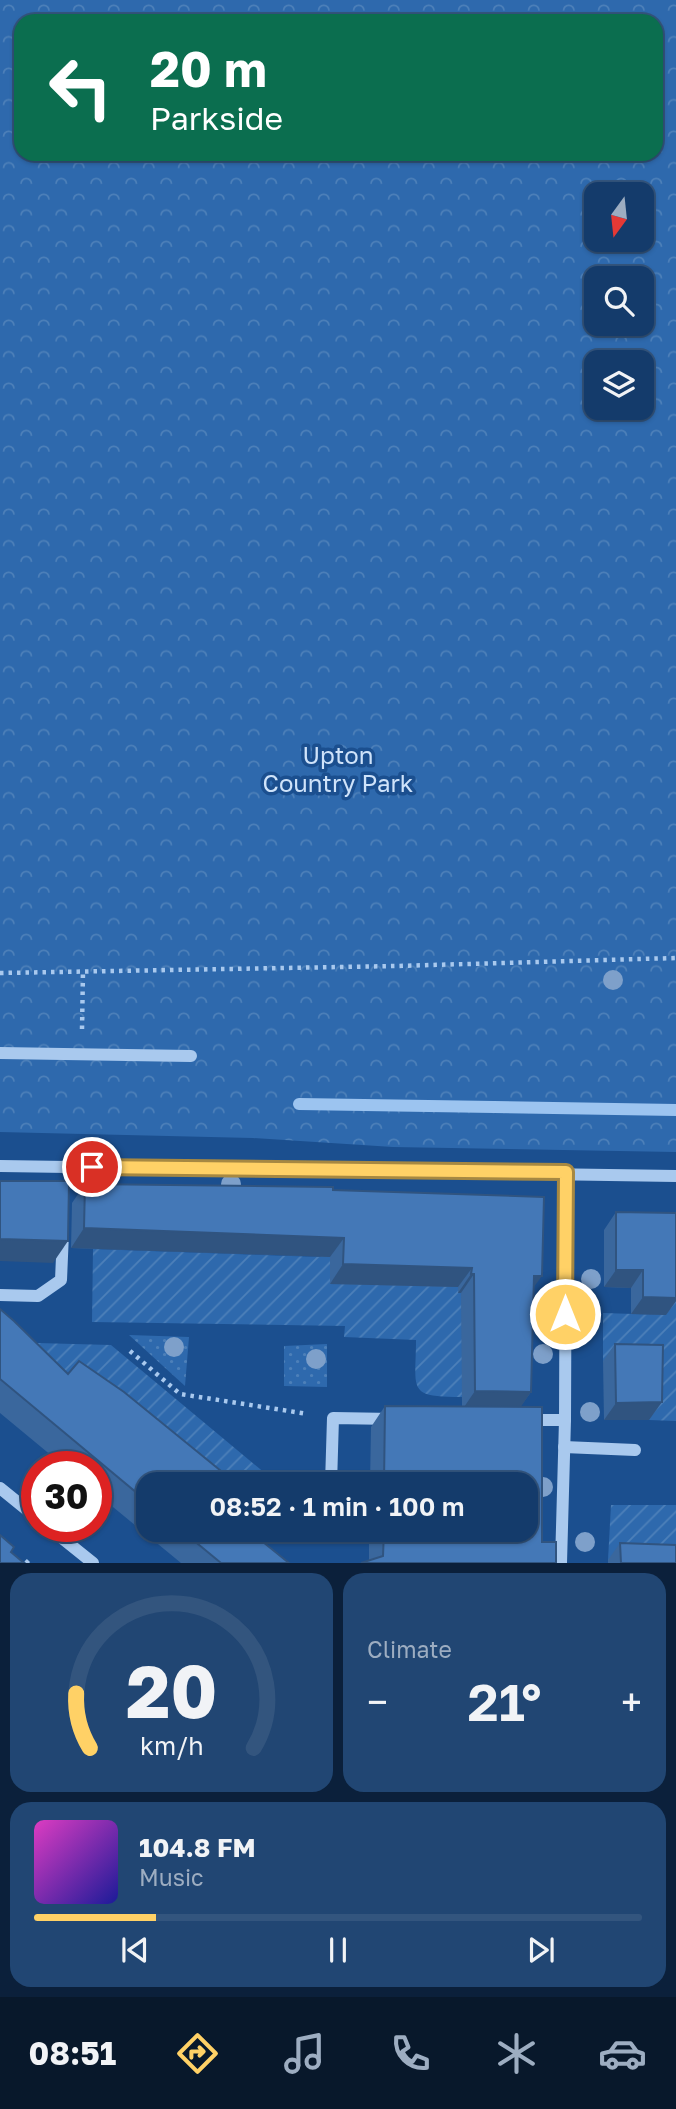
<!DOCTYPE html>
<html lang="en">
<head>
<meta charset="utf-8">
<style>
	body { margin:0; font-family:"Golos Text",sans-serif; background:#214673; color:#f1f3f6; height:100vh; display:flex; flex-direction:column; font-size:26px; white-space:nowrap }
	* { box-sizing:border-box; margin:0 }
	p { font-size:23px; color:#9dadc1 }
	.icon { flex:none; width:38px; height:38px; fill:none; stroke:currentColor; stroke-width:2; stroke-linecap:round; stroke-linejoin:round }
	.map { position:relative; height:1563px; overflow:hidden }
	.panel { display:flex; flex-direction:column; gap:10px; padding:10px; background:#0b203b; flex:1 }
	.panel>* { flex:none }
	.top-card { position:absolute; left:14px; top:14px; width:649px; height:147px; border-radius:21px; box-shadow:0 2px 5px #0004,0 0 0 2px #33557e; background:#0b6e4f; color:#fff; overflow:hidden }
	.needle { width:46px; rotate:195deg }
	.fabs { position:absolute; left:584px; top:182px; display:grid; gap:14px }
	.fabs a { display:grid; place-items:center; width:70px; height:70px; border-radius:14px; background:#143b6b; box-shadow:0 2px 5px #0004,0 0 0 2px #33557e; font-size:35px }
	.speed { position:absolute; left:21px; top:1451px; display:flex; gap:14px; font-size:35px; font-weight:700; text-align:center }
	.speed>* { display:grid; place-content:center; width:91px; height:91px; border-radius:50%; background:#143b6b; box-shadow:0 2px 5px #0004,0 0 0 2px #33557e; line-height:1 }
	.speed .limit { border:10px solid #d22; background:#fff; color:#111 }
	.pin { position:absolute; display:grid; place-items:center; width:60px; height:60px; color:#fff; margin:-30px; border:4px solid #fff; border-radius:50%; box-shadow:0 2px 7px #0007 }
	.me { position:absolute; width:77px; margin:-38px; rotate:0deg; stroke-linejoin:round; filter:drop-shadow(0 0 5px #0008) }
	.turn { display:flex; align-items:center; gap:24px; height:147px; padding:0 21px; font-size:32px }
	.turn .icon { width:91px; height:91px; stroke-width:2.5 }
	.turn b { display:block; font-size:49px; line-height:60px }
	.big { font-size:52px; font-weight:600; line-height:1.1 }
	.panel .widget { flex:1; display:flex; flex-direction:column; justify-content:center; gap:10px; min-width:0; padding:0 24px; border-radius:21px; background:#214673 }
	.panel .dial { align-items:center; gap:0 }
	.dial svg { height:182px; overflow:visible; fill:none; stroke:#33557e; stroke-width:7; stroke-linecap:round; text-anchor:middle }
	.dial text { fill:#f1f3f6; stroke:none }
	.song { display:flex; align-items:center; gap:21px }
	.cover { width:84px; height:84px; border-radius:10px; background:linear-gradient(135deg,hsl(310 70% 55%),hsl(240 70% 35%)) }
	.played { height:7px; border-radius:4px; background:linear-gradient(90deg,#ffd166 20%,#33557e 20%) }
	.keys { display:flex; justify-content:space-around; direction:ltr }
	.heat { display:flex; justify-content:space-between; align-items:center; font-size:38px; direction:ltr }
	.panel .tiles { flex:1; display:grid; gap:10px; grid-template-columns:1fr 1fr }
	.widget:last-child { grid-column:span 2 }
	.trip { position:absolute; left:136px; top:1472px; width:402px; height:70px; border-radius:21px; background:#143b6b; box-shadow:0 2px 5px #0004,0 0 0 2px #33557e; font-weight:600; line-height:70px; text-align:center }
	.tabs { display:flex; height:112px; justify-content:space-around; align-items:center; background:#08182b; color:#9dadc1 }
	.tabs .icon { width:49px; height:49px }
	.tabs .selected { color:#ffd166 }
	.tabs b { font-size:32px; color:#f1f3f6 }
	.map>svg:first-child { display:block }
	.grass { fill:url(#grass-dots) }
	.park { fill:url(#park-crowns); fill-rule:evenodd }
	.garden { fill:url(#garden-furrows) }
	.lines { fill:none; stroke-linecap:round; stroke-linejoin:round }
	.stream { stroke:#9cc4f0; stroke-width:12 }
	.path { stroke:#a9c9ee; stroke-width:4.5; stroke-dasharray:3.5 5; stroke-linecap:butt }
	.minor { stroke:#a9c9ee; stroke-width:12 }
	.tree { fill:#7ea0ca }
	.wall { fill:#3a679d }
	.shaded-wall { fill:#305480 }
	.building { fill:#4478b7; stroke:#305480; stroke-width:2 }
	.route-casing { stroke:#a68842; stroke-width:18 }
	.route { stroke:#ffd166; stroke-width:12 }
	.labels { text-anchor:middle; stroke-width:7; stroke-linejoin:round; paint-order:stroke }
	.park-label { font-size:24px; fill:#cfe3fa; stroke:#1b4f8f }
</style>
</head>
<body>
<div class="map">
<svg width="676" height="1563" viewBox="0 0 676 1563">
	<defs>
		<pattern id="grass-dots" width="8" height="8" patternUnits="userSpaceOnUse" patternTransform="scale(1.75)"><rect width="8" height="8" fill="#2e69ad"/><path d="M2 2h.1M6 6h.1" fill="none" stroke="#4d80b9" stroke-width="1.8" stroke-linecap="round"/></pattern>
		<pattern id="park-crowns" width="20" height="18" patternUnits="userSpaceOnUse" patternTransform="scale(1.75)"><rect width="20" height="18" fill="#2e69ad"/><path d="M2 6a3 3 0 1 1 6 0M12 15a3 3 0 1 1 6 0" fill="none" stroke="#4d80b9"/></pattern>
		<pattern id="garden-furrows" width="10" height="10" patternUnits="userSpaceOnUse" patternTransform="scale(1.75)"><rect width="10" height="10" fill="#2e69ad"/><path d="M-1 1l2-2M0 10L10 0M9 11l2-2" fill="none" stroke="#4d80b9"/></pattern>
	</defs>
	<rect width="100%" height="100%" fill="#1b4f8f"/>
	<!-- grass -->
	<g class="grass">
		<polygon points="129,1335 189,1337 185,1386"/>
		<polygon points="327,1344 327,1387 284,1386 284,1346"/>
	</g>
	<!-- park -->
	<path class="park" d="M0 0H676V1152L393 1147 253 1138 0 1132ZM21 21H656V154H21ZM597 194H642V240H597ZM597 278H642V324H597ZM597 362H642V408H597Z"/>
	<!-- garden -->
	<g class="garden">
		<polygon points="676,1231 676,1421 649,1420 650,1363 603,1361 603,1313 666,1315"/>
		<path d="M330 1248V1284L439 1256 528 1295 462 1397C406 1397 416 1390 416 1340L344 1337 345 1326 92 1322 93 1249 320 1257Z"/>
		<polygon points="0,1342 111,1345 278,1484 197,1484"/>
		<polygon points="611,1505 676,1505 676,1563 608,1560"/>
	</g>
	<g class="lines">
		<!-- stream -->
		<polyline class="stream" points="299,1104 676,1110"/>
		<!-- path -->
		<g class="path">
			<polyline points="0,973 397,966 676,958"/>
			<polyline points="82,1029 83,971"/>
			<polyline points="130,1351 180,1394 308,1414"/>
			<polyline points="26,1563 29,1560"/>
		</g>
		<!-- minor -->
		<g class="minor">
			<polyline points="0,1053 191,1056"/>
			<polyline points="0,1166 676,1176"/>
			<polyline points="0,1295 38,1296 61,1280 63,1233"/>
			<polyline points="526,1420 565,1420"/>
			<polyline points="564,1447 635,1450"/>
			<polyline points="331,1484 333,1418 393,1419"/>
			<polyline points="0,1488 37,1518"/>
			<polyline points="47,1526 93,1563"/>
			<polyline points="561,1563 565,1420 566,1173"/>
		</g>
	</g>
	<!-- trees -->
	<g class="tree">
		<circle cx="613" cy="980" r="10"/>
		<circle cx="231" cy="1184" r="10"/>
		<circle cx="591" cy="1279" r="10"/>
		<circle cx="174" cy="1347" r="10"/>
		<circle cx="543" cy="1354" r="10"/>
		<circle cx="316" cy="1359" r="10"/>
		<circle cx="590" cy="1412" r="10"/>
		<circle cx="543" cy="1487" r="10"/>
		<circle cx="585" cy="1542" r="10"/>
	</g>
	<!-- wall -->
	<g class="wall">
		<polygon points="85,1184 333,1190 534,1287 531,1392 520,1407 542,1542 369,1560 369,1530 527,1530 527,1484 370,1484 371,1427 385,1406 462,1406 461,1293 458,1293 458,1287 330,1284 330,1257 71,1248 72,1203"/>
		<polygon points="616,1212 676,1213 676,1301 666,1315 631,1314 631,1288 604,1287 604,1230"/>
		<polygon points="0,1309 149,1484 149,1530 268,1530 260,1540 289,1563 181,1563 96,1493 96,1466 64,1466 0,1413"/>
		<polygon points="615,1344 649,1420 604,1420 603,1361"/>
		<polygon points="620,1543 676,1563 608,1563 608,1560"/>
	</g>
	<!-- shaded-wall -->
	<g class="shaded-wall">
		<polygon points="84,1228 344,1238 330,1257 71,1248"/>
		<polygon points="0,1239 68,1241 53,1263 0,1261"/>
		<polygon points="343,1264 472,1268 458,1287 330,1284"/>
		<polygon points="616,1270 643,1270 631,1288 604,1287"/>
		<polygon points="471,1274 474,1274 461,1293 458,1293"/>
		<polygon points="534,1276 542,1276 528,1295"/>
		<polygon points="676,1285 676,1301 666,1315 631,1314 643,1297"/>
		<polygon points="475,1391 531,1392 518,1411 462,1410"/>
		<polygon points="662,1402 649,1420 604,1420 616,1403"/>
		<polygon points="266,1530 268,1530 243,1559 258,1538"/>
	</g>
	<!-- building -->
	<g class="building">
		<polygon points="0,1181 69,1181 68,1241 0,1239"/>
		<polygon points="85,1184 333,1187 333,1190 544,1197 542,1276 534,1276 531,1392 475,1391 474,1274 471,1274 472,1268 343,1264 344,1238 84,1228"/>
		<polygon points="616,1212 676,1213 676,1298 643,1297 643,1270 616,1270"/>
		<polygon points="0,1309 14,1321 68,1374 79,1361 124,1392 237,1484 149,1484 149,1503 0,1379"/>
		<polygon points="615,1344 663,1345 662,1402 616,1403"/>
		<polygon points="385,1406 542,1407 542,1542 556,1542 556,1563 361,1563 383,1556 384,1530 527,1530 527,1484 384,1484"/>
		<polygon points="181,1530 266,1530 258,1538 289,1563 221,1563"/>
		<polygon points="0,1535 14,1547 11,1552 24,1563 0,1563"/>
		<polygon points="620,1543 676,1545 676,1563 621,1563"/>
	</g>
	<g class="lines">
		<!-- route casing -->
		<g class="route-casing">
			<polyline id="route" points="92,1167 566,1172 565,1314"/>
		</g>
		<!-- route -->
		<use href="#route" class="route"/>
	</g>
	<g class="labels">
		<!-- park labels -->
		<g class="park-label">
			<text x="338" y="764">Upton<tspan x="338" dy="28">Country Park</tspan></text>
		</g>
	</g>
</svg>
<div class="fabs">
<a><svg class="needle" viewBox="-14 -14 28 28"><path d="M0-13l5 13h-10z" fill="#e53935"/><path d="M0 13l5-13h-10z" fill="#9dadc1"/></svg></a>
<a><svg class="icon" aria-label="search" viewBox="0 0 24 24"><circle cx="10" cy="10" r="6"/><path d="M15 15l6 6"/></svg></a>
<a><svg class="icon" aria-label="layers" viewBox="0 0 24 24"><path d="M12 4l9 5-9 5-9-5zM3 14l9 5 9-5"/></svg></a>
</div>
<div class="speed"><div class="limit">30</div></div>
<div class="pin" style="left:92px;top:1167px;background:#d93025"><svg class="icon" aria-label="arrive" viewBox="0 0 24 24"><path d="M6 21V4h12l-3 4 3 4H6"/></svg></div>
<svg class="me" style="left:565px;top:1314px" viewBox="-20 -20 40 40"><circle r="17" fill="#ffd166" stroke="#fff" stroke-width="3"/><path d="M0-11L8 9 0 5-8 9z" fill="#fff"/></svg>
<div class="trip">08:52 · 1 min · 100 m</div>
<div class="top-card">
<div class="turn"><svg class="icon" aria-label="left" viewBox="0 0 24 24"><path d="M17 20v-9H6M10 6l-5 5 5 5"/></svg><div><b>20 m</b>Parkside</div></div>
</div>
</div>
<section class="panel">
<div class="tiles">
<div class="widget dial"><svg viewBox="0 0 100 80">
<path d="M14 69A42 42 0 1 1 86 69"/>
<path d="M14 69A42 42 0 0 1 8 45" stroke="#ffd166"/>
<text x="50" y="56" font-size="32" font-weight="700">20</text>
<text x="50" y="72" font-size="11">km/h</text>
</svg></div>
<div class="widget"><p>Climate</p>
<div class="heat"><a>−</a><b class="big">21°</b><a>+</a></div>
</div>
<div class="widget">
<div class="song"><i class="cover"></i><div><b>104.8 FM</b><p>Music</p></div></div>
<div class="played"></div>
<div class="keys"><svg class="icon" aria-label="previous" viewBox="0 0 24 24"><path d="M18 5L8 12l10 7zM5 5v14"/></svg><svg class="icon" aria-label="pause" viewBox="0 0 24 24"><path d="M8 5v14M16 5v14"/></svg><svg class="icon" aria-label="next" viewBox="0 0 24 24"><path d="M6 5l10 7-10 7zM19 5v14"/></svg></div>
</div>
</div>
</section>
<nav class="tabs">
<b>08:51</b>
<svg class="icon selected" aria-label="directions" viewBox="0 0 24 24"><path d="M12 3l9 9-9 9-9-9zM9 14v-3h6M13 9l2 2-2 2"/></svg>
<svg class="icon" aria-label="music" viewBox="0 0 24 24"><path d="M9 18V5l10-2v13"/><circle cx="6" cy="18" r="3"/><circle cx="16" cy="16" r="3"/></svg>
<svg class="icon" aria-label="phone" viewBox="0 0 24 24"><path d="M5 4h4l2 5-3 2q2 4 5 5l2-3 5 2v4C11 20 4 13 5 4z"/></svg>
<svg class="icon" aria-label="climate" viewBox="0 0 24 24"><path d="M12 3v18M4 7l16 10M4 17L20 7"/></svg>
<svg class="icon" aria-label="car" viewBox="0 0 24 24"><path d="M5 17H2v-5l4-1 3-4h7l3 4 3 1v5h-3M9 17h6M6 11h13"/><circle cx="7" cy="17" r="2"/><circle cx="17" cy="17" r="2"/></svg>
</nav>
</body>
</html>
